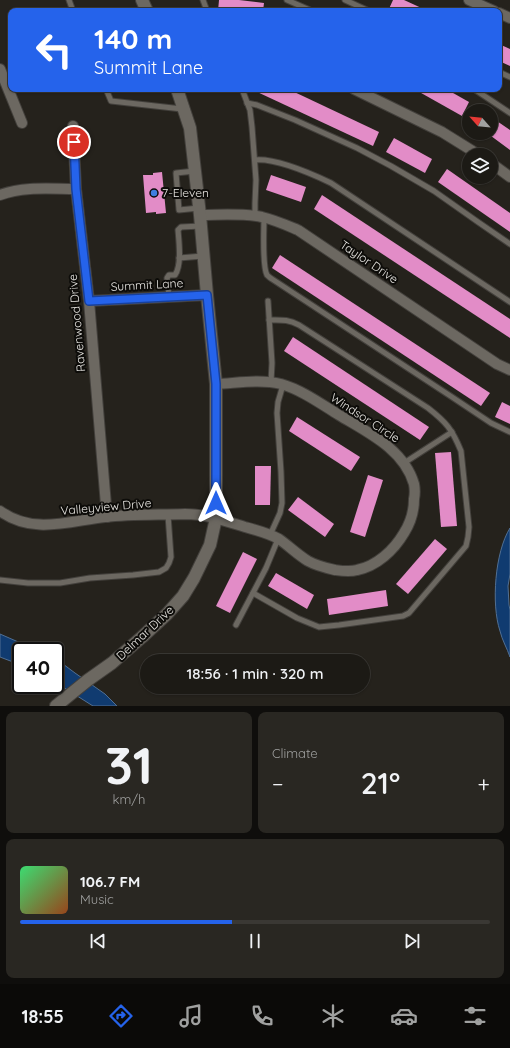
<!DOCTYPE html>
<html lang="en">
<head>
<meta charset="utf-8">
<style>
	body { margin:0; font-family:Quicksand,sans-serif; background:#292722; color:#f1f3f6; height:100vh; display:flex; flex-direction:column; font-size:15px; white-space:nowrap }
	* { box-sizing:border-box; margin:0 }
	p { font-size:13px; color:#a0a1a0 }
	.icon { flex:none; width:22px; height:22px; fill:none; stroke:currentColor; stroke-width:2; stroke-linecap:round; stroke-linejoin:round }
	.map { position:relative; height:706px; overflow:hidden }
	.sheet { display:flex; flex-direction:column; gap:6px; padding:6px; background:#0f0e0c; flex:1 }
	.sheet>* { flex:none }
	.hud { position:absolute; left:8px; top:8px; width:494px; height:84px; border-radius:8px; box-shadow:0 1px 3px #0004,0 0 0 1px #3a3834; background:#2563eb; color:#fff; overflow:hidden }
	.needle { width:26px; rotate:297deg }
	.buttons { position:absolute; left:462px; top:104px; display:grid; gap:8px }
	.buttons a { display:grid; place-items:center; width:36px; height:36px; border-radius:50%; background:#1c1a15; box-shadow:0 1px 3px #0004,0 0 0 1px #3a3834; font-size:20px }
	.speed { position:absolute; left:12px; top:642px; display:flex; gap:8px; font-size:20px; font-weight:700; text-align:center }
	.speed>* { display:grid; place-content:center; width:52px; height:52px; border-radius:50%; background:#1c1a15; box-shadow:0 1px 3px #0004,0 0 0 1px #3a3834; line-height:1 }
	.speed .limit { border:2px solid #111; border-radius:6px; background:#fff; color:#111 }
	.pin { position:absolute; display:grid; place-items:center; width:34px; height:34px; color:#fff; margin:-17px; border:2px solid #fff; border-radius:50%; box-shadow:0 1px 4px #0007 }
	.me { position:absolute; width:44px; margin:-22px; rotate:0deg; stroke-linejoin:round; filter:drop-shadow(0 0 3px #0008) }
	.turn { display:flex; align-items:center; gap:14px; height:84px; padding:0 20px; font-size:18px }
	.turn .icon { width:52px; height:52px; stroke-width:2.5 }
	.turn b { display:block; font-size:28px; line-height:34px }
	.big { font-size:30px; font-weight:600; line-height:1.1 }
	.sheet .widget { flex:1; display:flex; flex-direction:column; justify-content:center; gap:6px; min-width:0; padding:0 14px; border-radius:8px; background:#292722 }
	.sheet .dial { align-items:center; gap:0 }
	.dial b { font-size:52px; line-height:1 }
	.song { display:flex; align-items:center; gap:12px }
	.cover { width:48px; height:48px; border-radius:6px; background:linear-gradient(135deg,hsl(140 70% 55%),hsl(20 70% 35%)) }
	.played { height:4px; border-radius:2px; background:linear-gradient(90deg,#2563eb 45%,#3a3834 45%) }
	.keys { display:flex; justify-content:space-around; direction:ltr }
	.heat { display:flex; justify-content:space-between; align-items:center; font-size:22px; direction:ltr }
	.sheet .tiles { flex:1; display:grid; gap:6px; grid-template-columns:1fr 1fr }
	.widget:last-child { grid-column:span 2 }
	.trip { position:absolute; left:140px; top:654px; width:230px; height:40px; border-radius:20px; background:#1c1a15; box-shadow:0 1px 3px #0004,0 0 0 1px #3a3834; font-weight:600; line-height:40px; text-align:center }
	.dock { display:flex; height:64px; justify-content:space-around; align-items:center; background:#0b0a08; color:#a0a1a0 }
	.dock .icon { width:28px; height:28px }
	.dock .current { color:#2563eb }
	.dock b { font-size:18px; color:#f1f3f6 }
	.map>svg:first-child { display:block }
	.water { fill:#103b70; stroke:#516f92 }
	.building { fill:#e28cc7 }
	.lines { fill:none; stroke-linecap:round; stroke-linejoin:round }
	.service-casing { stroke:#43403c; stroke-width:7 }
	.minor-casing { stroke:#43403c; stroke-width:12 }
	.tertiary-casing { stroke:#43403c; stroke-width:14 }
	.service { stroke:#6c6861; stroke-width:5 }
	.minor { stroke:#6c6861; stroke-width:10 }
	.tertiary { stroke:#6c6861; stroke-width:12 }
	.route-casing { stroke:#184099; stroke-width:10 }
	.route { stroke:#2563eb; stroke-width:7 }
	.shop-dot { fill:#3f7fe0; stroke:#0d0c09; stroke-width:1.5 }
	.labels { text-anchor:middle; stroke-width:4; stroke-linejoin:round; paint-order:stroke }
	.poi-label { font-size:12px; fill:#e9e7e3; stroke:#0d0c09; text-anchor:start }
	.street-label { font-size:12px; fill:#e9e7e3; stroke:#0d0c09 }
</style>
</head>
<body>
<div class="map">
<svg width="510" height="706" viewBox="0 0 510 706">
	<rect width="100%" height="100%" fill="#25221c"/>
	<!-- water -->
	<g class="water">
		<path d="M510 528V574L508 586 509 605 510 610V657C507 648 502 640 500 631 491 604 495 552 510 528Z"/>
		<polygon points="0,634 39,651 21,651 21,665 0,657"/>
		<polygon points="55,658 75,673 105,694 117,706 93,706 55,682"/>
	</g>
	<!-- building -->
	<g class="building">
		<polygon points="219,0 239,0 264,3 263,11 218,11"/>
		<polygon points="393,0 404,0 428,11 388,11"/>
		<polygon points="499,44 510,49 510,66 499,61"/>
		<polygon points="251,89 288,89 379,132 373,146"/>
		<polygon points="414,89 446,89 469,102 462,116"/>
		<polygon points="491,117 510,130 510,150 487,133 493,133 491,132"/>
		<polygon points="394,138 432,159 425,173 386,152"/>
		<polygon points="447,169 510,213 510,232 438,182"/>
		<polygon points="162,172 166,213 156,214 156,212 146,213 143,175 153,175 153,173"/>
		<polygon points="271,175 306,187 301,202 266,190"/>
		<polygon points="322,195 510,319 510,338 314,209"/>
		<polygon points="280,255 490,393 481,406 272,268"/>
		<polygon points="293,337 429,427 420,440 284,351"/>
		<polygon points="502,402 510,406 510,424 495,417"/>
		<polygon points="297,417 360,457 351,471 289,431"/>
		<polygon points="451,452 457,526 441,527 435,453"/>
		<polygon points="255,466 271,466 270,505 255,505"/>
		<polygon points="368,475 383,480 365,537 350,532"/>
		<polygon points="298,497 334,524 325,537 288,510"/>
		<polygon points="435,539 447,549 408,594 396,584"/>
		<polygon points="243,552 257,559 230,613 216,606"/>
		<polygon points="276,573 314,595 307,609 268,586"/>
		<polygon points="386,590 388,606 329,615 327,599"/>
	</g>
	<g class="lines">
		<!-- service casing -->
		<g class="service-casing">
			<g id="service">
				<polyline points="69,0 73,11"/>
				<polyline points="203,0 207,11"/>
				<polyline points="287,0 312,11"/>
				<polyline points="345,0 369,11"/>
				<polyline points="499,72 510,77"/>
				<polyline points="106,89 111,101 182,109"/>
				<polyline points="242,89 250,110 252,127 256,180 255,203 255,216"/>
				<polyline points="474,89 510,113"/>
				<polyline points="247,103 257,105 295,120 357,148 391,166 434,191 478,222 510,244"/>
				<path d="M255 160C277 158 312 174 331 183L510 302"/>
				<polyline points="195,171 176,173 179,210 199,208"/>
				<path d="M264 218C264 229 262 266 267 275 268 276 270 278 272 279L452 397 491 423 510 432"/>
				<polyline points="179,258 203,256"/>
				<path d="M169 297 167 278 169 275H175C182 265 179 242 178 230L181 227 201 226"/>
				<polyline points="268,301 272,363 271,382"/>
				<polyline points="404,463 452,432"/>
				<polyline points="270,535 280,513 282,503 281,472 277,413 278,402 283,385"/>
				<polyline points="0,580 28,583 60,583 90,578 133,575 159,572 166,568 169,563 171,557 168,515"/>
				<path d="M253 593 297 618 319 627 339 625 403 616 409 613 466 546 468 537 469 527 461 451C452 429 446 422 428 408L299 325C288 319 281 320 269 320"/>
				<polyline points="236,625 266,568 278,539"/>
			</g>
		</g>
		<!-- minor casing -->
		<g class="minor-casing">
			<g id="minor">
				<polyline points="469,0 494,11"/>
				<polyline points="499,13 510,18"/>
				<polyline points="0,69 22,123"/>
				<polyline points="354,89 442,132 479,155"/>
				<polyline points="73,126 76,189 89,301 107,517"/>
				<polyline points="491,163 510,177"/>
				<path d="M0 195C24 186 51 189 76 189"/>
				<path d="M200 215C220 215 242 213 262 217 275 220 286 225 298 230L497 364 510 370"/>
				<polyline points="89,301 207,295"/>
				<path d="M0 511C33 535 69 521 105 517 131 514 159 515 185 514 206 514 225 521 245 527 256 530 268 533 279 539 289 546 298 555 308 561 317 566 326 568 335 570 343 571 350 572 357 570 377 566 394 550 404 533 411 522 414 512 414 499 415 494 415 489 414 484 404 449 367 432 339 415 321 404 302 390 281 384 260 379 238 383 216 384"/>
			</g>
		</g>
		<!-- tertiary casing -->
		<g class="tertiary-casing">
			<g id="tertiary">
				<polyline points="142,0 147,11"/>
				<polyline points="56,706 88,680 112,663 142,637 167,614 183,596 194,578 210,545 216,518 216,384 207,295 200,215 190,128 177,89"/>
			</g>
		</g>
		<!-- service -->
		<use href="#service" class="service"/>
		<!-- minor -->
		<use href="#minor" class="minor"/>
		<!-- tertiary -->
		<use href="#tertiary" class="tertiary"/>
	</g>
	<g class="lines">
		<!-- route casing -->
		<g class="route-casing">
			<polyline id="route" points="74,142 76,189 89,301 207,295 216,384 216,503"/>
		</g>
		<!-- route -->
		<use href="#route" class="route"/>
	</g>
	<!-- markers -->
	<circle class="shop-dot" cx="154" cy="193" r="4"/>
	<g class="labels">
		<!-- poi labels -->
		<g class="poi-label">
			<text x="162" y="197">7-Eleven</text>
		</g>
		<!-- street labels -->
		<g class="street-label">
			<text transform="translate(369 262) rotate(34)" y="4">Taylor Drive</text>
			<text transform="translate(147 285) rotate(-3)" y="4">Summit Lane</text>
			<text transform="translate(77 323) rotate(-95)" y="4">Ravenwood Drive</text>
			<text transform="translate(365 418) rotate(33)" y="4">Windsor Circle</text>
			<text transform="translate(106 507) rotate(-5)" y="4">Valleyview Drive</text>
			<text transform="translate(145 633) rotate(-43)" y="4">Delmar Drive</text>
		</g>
	</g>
</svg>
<div class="buttons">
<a><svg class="needle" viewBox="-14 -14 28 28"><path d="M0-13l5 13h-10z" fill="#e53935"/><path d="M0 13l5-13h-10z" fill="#a0a1a0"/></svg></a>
<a><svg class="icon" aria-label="layers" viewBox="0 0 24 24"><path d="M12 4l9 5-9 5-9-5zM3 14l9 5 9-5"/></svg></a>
</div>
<div class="speed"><div class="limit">40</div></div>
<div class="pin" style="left:74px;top:142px;background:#d93025"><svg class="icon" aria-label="arrive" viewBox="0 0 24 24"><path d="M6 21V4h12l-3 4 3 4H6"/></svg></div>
<svg class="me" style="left:216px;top:503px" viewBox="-20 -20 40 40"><path d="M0-17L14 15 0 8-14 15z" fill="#2563eb" stroke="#fff" stroke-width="4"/></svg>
<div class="trip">18:56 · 1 min · 320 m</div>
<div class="hud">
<div class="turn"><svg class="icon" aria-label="left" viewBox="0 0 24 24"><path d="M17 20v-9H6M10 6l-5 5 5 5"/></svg><div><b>140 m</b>Summit Lane</div></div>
</div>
</div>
<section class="sheet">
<div class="tiles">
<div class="widget dial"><b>31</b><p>km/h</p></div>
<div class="widget"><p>Climate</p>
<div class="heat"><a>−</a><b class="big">21°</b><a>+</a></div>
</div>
<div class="widget">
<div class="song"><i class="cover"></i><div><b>106.7 FM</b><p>Music</p></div></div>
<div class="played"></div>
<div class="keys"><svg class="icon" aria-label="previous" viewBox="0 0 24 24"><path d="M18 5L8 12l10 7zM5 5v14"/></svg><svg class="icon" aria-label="pause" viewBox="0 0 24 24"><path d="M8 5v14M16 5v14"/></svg><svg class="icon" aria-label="next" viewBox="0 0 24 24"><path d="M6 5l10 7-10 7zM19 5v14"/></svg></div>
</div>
</div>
</section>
<nav class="dock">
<b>18:55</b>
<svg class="icon current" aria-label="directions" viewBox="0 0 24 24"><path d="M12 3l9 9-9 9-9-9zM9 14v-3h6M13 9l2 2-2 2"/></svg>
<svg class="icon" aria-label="music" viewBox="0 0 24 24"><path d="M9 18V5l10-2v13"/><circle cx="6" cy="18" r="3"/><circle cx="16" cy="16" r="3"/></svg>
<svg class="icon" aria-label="phone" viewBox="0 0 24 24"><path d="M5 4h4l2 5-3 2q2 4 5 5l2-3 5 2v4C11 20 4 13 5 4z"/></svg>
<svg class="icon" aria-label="climate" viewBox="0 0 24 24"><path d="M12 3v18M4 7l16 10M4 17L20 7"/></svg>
<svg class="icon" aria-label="car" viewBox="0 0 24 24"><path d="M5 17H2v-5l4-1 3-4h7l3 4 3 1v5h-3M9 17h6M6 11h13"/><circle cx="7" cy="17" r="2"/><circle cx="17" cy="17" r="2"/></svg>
<svg class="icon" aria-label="filters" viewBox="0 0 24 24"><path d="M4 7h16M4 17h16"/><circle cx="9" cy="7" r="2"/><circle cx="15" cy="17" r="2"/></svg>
</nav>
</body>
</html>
